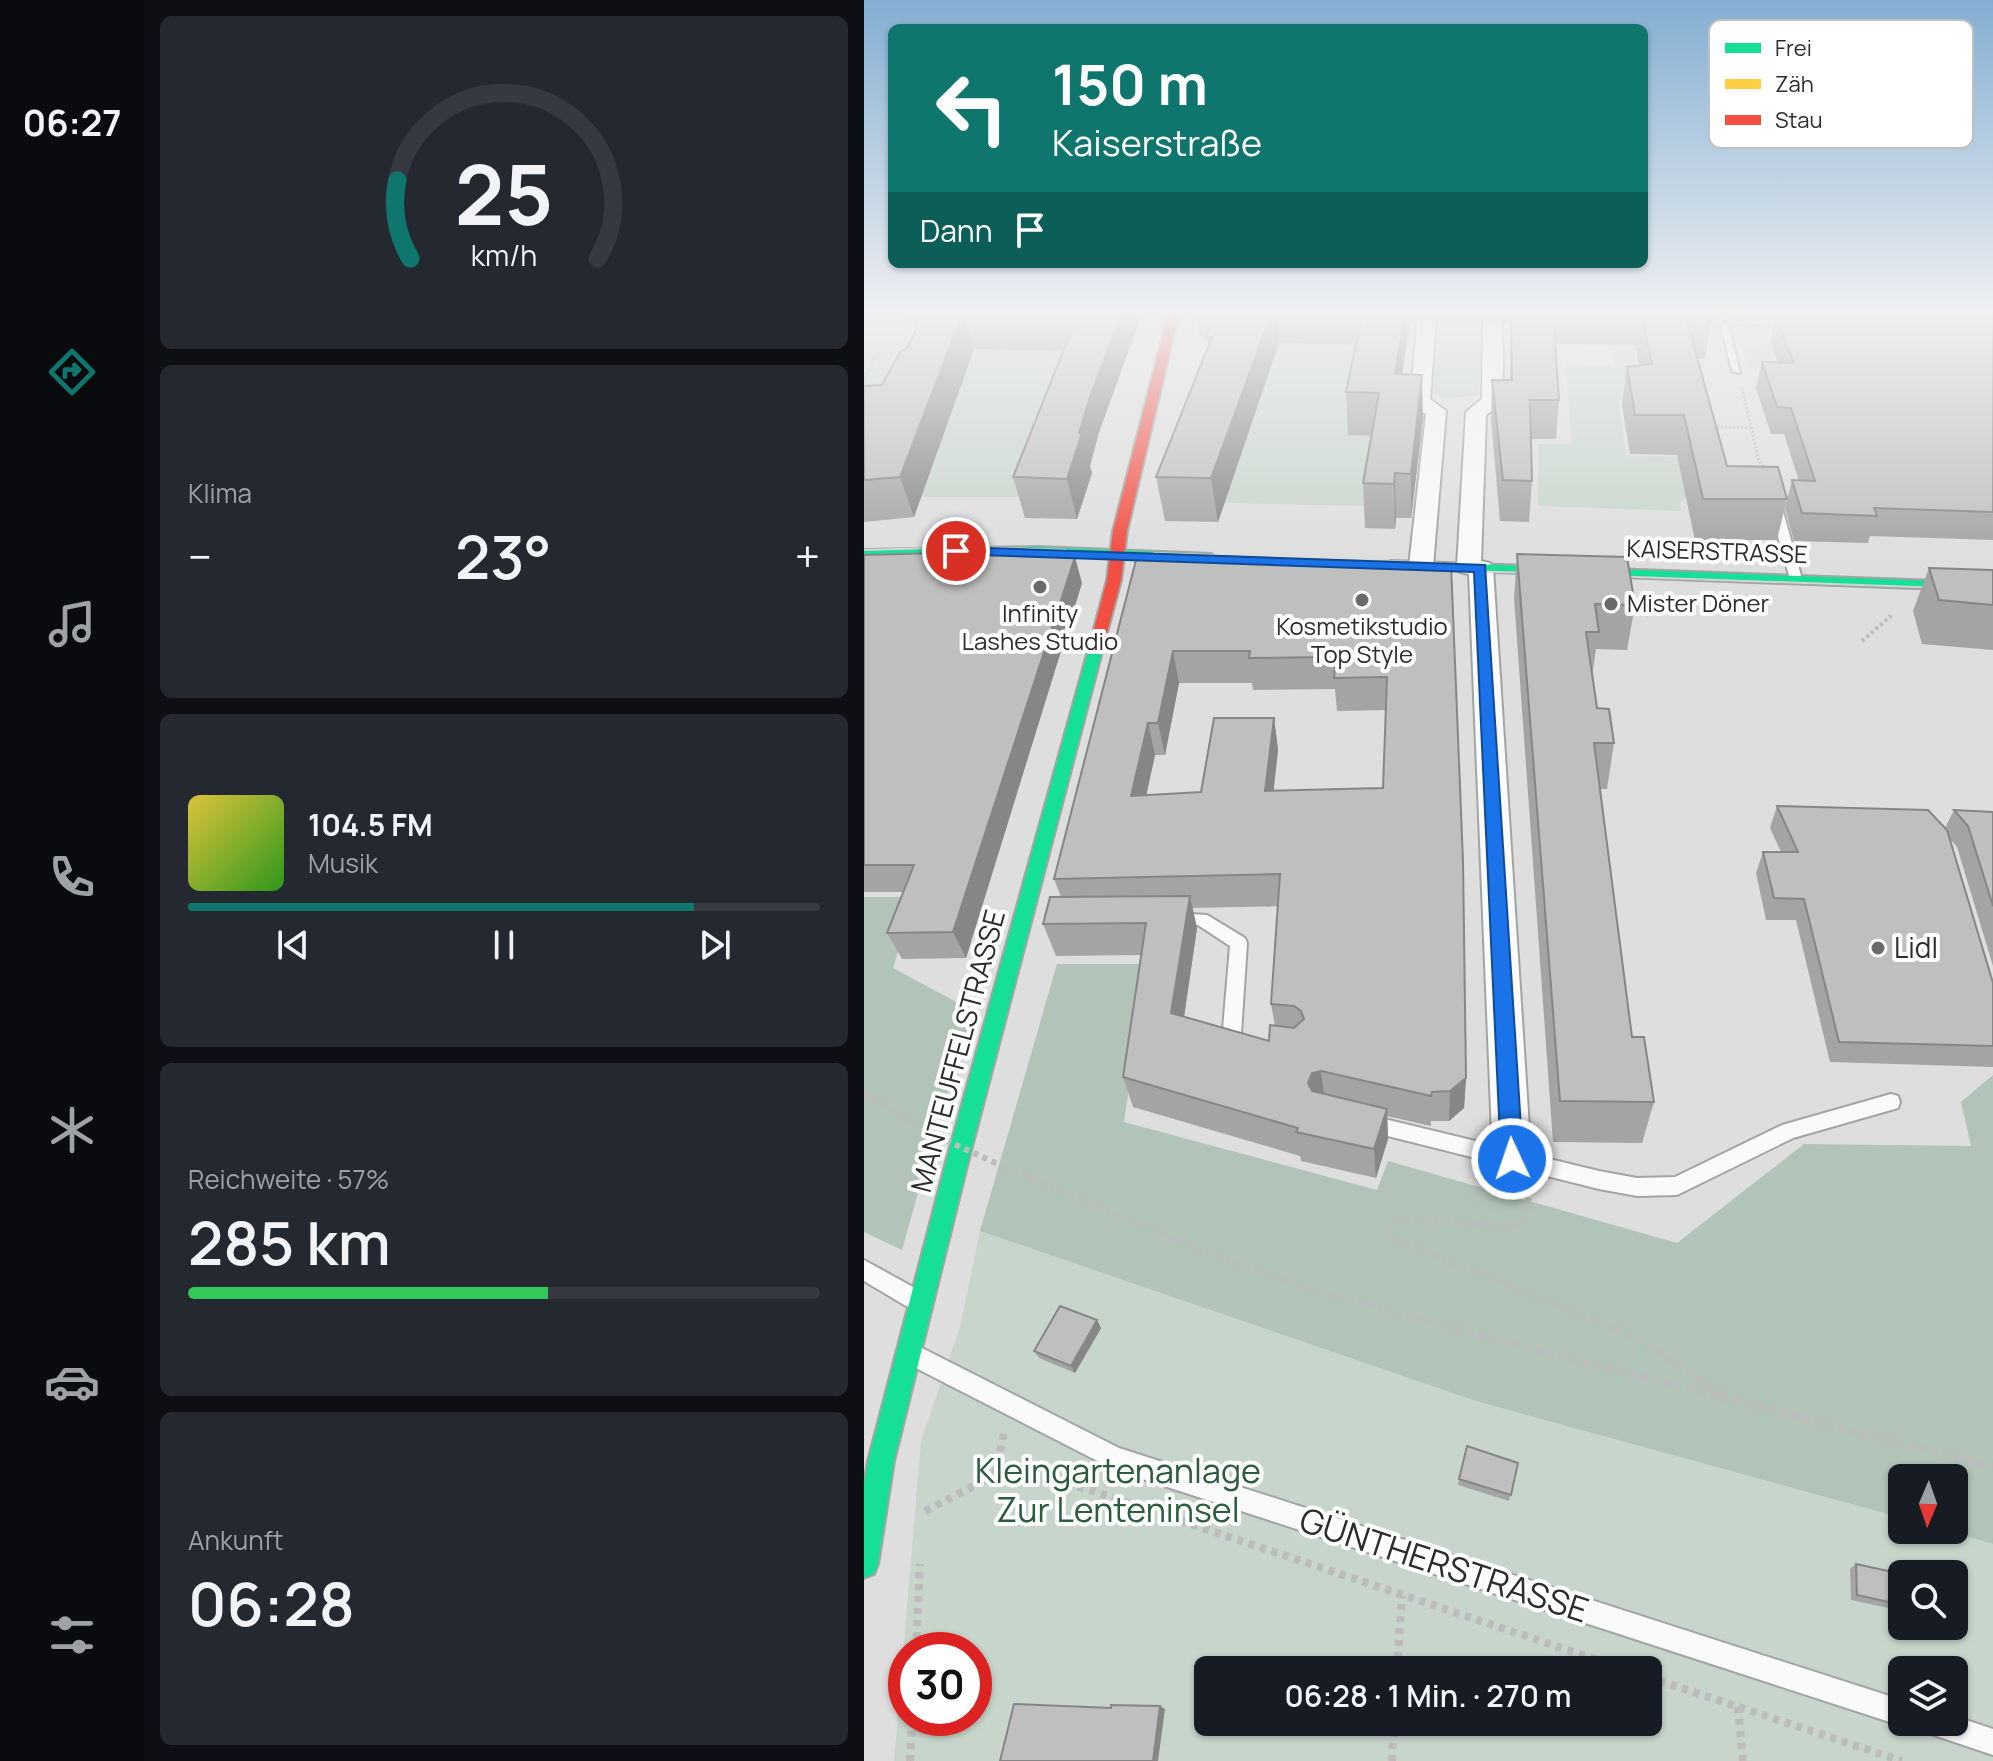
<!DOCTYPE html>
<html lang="de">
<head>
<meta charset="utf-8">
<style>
	body { margin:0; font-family:Manrope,sans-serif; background:#242831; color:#f1f3f6; height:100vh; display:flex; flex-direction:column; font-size:30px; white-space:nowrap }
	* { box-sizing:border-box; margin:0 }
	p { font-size:26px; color:#9ea1a6 }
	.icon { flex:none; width:44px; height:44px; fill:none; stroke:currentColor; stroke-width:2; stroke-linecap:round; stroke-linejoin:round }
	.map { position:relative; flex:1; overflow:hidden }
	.side { display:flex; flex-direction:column; gap:16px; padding:16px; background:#0d0f14; width:720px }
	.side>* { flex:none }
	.guide { position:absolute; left:24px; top:24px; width:760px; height:244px; border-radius:12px; box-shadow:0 2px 6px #0004; background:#0f766e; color:#fff; overflow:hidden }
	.needle { width:52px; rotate:182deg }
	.fabs { position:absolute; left:1024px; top:1464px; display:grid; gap:16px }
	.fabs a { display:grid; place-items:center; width:80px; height:80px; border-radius:12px; background:#171b24; box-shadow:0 2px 6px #0004; font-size:40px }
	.speed { position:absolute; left:24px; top:1632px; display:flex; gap:16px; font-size:40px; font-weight:700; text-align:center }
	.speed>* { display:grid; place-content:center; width:104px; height:104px; border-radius:50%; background:#171b24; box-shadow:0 2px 6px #0004; line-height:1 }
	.speed .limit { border:12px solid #d22; background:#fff; color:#111 }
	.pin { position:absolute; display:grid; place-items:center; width:68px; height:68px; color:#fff; margin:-34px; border:4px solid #fff; border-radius:50%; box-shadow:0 2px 8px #0007 }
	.me { position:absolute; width:88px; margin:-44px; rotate:357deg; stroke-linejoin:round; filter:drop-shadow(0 0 6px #0008) }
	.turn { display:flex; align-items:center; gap:28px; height:168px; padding:0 32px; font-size:36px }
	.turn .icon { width:104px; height:104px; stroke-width:2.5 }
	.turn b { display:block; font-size:56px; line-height:68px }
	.then { display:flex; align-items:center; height:76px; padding:0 32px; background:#0003; gap:16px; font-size:30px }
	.big { font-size:60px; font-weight:600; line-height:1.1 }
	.side .card { flex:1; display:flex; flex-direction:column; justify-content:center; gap:12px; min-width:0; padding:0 28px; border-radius:12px; background:#242831 }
	.side .dial { align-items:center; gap:0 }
	.dial svg { height:208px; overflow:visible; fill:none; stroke:#363941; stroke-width:7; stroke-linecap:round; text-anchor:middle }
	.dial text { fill:#f1f3f6; stroke:none }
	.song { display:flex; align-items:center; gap:24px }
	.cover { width:96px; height:96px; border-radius:12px; background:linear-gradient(135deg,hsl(50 70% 55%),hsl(110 70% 35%)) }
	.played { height:8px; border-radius:4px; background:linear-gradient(90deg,#0f766e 80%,#363941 80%) }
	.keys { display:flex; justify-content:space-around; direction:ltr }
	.heat { display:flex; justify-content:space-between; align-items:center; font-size:44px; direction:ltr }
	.charge { height:12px; border-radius:6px; background:linear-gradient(90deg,#34c759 57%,#363941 0) }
	.trip { position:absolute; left:330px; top:1656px; width:468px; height:80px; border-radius:12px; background:#171b24; box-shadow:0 2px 6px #0004; font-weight:600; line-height:80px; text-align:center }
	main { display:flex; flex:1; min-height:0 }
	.tab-bar { display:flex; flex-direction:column; width:144px; justify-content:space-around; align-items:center; background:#090b0e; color:#9ea1a6 }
	.tab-bar .icon { width:56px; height:56px }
	.tab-bar .selected { color:#0f766e }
	.tab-bar b { font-size:36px; color:#f1f3f6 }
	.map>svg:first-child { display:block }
	.green { fill:#c7d5cb; fill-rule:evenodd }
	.forest { fill:#b2c3b7 }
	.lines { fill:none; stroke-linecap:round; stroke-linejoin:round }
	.lane-casing { stroke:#a3a4a4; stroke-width:4 }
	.street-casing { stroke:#a3a4a4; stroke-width:4 }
	.fast-casing { stroke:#a3a4a4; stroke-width:4 }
	.slow-casing { stroke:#a3a4a4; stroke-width:4 }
	.jam-casing { stroke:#a3a4a4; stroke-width:4 }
	.path-far3 { stroke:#bcbcbd; stroke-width:3; stroke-dasharray:2 2; stroke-linecap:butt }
	.path-far2 { stroke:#bcbcbd; stroke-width:4; stroke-dasharray:3 3; stroke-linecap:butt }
	.path-far1 { stroke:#bcbcbd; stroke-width:6; stroke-dasharray:5 5; stroke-linecap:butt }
	.path { stroke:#bcbcbd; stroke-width:8; stroke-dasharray:6 6; stroke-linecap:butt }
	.lane { fill:#fafafa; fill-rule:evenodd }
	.street { fill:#fafafa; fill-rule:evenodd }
	.fast { fill:#16e098; fill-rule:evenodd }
	.slow { fill:#ffcf43; fill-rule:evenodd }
	.jam { fill:#f24e42; fill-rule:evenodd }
	.tram { stroke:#d3d3d3; stroke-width:2 }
	.path-bridge { stroke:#bcbcbd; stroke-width:6; stroke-dasharray:5 5; stroke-linecap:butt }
	.wall { fill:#a4a4a5; fill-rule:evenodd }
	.shaded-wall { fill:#868686 }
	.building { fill:#bfbfc0; stroke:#868686; stroke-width:2; fill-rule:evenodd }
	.route { fill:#1a73e8; stroke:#114b97; stroke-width:2 }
	.poi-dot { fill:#6a6a6b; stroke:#fff; stroke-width:3 }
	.labels { text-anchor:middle; stroke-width:8; stroke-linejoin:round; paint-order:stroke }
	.far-street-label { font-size:24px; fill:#2b2c2c; stroke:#fff }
	.far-poi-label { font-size:24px; fill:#2b2c2c; stroke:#fff }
	.poi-label { font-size:28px; fill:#2b2c2c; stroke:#fff; text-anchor:start }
	.street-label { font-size:28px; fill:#2b2c2c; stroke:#fff }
	.near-park-label { font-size:34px; fill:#2b5c3c; stroke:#fff }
	.near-street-label { font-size:34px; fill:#2b2c2c; stroke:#fff }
	.key { fill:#fff; stroke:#bfc0c0; stroke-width:2 }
	.key-label { font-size:22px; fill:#2b2c2c }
</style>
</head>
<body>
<main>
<nav class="tab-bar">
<b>06:27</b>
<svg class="icon selected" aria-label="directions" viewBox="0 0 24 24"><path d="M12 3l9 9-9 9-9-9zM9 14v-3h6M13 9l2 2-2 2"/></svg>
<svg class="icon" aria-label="music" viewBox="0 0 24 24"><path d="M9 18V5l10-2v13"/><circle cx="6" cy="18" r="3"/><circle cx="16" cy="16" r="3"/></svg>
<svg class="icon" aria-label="phone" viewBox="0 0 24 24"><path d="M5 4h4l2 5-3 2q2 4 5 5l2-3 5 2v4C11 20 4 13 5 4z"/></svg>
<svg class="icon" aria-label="climate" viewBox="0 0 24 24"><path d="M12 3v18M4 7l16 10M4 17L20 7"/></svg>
<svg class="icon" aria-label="car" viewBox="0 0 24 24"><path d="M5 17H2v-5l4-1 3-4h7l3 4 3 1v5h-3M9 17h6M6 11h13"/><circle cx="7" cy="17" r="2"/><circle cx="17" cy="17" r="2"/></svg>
<svg class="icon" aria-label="filters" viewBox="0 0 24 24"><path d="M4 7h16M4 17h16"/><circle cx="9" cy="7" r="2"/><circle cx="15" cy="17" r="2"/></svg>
</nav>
<section class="side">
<div class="card dial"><svg viewBox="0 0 100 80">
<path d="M14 69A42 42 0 1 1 86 69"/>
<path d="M14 69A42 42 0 0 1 9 39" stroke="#0f766e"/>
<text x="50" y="56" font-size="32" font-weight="700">25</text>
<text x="50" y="72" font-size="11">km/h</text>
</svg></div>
<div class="card"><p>Klima</p>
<div class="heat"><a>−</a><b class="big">23°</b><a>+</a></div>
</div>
<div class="card">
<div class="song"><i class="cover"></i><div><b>104.5 FM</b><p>Musik</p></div></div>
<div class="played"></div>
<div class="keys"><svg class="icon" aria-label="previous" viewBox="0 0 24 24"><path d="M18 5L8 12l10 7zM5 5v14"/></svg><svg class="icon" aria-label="pause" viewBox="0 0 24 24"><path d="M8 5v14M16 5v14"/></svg><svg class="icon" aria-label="next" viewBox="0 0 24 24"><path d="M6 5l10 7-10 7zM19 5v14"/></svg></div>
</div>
<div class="card"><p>Reichweite · 57%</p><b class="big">285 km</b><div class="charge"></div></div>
<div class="card"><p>Ankunft</p><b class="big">06:28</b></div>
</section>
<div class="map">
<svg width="1129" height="1761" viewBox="0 0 1129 1761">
	<rect width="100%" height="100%" fill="#dededf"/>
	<!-- green -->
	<g class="green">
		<polygon points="52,319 8,412 0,412 0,322"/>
		<polygon points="572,327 618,328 615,396 579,398 568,393"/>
		<polygon points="115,331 147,350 228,348 179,497 49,497"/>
		<polygon points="503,338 485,435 516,436 505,506 361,503 365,490 356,489 368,454 378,454 382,440 376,430 386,430 390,416 383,408 394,408 398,395 388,395 414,340 422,343 490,345"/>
		<polygon points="876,344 906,345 909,352 913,352 920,369 884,368"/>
		<polygon points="747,345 769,345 774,372 826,401 754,400 763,456 840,457 826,498 816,502 817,511 674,506 674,444 708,444 701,364 750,366"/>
		<path d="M116 1231 612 1401 1038 1518V1530H1080L1129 1544V1761H30L57 1441 96 1327ZM1038 1574H1090V1626H1038ZM42 1650H110V1718H42ZM344 1670H784V1722H344ZM1038 1670H1090V1722H1038Z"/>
	</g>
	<!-- forest -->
	<g class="forest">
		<polygon points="0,897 51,897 29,968 109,1011 80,1105 74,1103 57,1156 63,1160 38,1250 0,1232"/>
		<polygon points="193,964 283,964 260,1122 513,1190 524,1161 813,1243 940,1144 1107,1146 1097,1102 1129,1075 1129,1544 1080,1530 1090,1530 1090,1478 1038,1478 1038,1518 612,1401 116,1231"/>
	</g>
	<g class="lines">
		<!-- lane casing -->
		<g class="lane-casing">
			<g id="lane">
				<polygon points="857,312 862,314 876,373 868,371 854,314"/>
				<polygon points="882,319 930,319 935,322 930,325 885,324 881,321"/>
				<polygon points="911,501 917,504 938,579 936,582 928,582 926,579 905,504"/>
				<polygon points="310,913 343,915 381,938 383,943 377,1034 384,1037 387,1042 384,1047 378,1050 361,1046 358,1041 366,946 334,925 304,923 302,919 304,915"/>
				<polygon points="1027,1094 1034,1096 1036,1102 1034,1108 929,1138 813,1195 773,1196 735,1189 504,1131 497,1129 494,1123 497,1117 504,1115 735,1171 773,1178 811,1177 918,1125"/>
				<polygon points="0,1260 58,1292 61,1299 58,1306 50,1309 42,1306 0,1281"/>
				<polygon points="54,1346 255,1448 1038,1700 1038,1722 1047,1722 1038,1726 251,1470 46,1365 43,1357 46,1349"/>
				<polygon points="1090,1716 1129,1729 1129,1755 1058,1731 1054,1722 1090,1722"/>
			</g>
		</g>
		<!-- street casing -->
		<g class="street-casing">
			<g id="street">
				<polygon points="0,312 84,312 75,317 0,320"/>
				<polygon points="563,312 572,317 566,399 582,411 569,566 566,571 548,571 545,566 562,414 551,408 546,399 554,317"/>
				<path d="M628 313 637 318C637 344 647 402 622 415L617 561 626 563 629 568 667 1159 662 1171 648 1177 634 1171 629 1159 605 574 596 572 593 567 602 412 618 399 619 318Z"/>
			</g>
		</g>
		<!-- fast casing -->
		<g class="fast-casing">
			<g id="fast">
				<polygon points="238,312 343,312 344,313 339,316 243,315"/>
				<polygon points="484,313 707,316 712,319 707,322 480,318 480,314"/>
				<polygon points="175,547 347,554 354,558 347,562 175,555 0,558 0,550"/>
				<polygon points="528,561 1129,583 1129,591 523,568 523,562"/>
				<polygon points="234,636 241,640 104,1162 30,1461 14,1564 10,1574 0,1578 0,1484 4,1461 82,1162 227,640"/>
			</g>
		</g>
		<!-- slow casing -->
		<g class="slow-casing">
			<polygon id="slow" points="784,318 885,318 890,321 885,324 788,323 783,320"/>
		</g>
		<!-- jam casing -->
		<g class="jam-casing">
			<polygon id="jam" points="305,312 315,312 263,531 257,580 241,640 234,644 227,640 243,580 249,531"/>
		</g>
		<!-- path-far3 -->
		<g class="path-far3">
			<polyline points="0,345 50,343"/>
			<polyline points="0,382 18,345"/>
			<polyline points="0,385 23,384"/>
			<polyline points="878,388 895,461 901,470"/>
			<polyline points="849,427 888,428"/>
		</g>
		<!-- path-far2 -->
		<g class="path-far2">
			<polyline points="767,606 784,615"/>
			<polyline points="998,641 1029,614"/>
		</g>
		<!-- path-far1 -->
		<g class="path-far1">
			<polyline points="0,1093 61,1130"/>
			<polyline points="140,1167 336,1250 449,1290 599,1331"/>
			<polyline points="667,1188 660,1219 649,1227 536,1218 527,1223 524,1233 532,1240 756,1331"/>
		</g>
		<!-- path -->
		<g class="path">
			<polyline points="591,1329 1129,1467"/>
			<polyline points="751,1329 771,1337 863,1397"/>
			<polyline points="131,1475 204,1483 763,1670"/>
			<polyline points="131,1475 140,1433"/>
			<polyline points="61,1511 131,1475"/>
			<polyline points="52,1650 56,1564"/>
			<polyline points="533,1670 538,1596"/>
			<polyline points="784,1677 1038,1761"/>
			<polyline points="874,1707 879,1761"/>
			<polyline points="46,1761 48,1718"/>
			<polyline points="528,1761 530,1722"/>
		</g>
		<!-- lane -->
		<use href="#lane" class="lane"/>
		<!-- street -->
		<use href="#street" class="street"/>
		<!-- fast -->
		<use href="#fast" class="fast"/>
		<!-- slow -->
		<use href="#slow" class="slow"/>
		<!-- jam -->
		<use href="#jam" class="jam"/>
		<!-- tram -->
		<g class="tram">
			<polyline points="0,550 101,547 202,550"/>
			<polyline points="290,553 577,563"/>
			<polyline points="188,556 304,560"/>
			<polyline points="564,570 672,573"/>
			<polyline points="744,576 1079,588"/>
		</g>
		<!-- path-bridge -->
		<polyline class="path-bridge" points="64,1132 136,1165"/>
	</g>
	<!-- wall -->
	<g class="wall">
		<polygon points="49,312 273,312 275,322 235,432 226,466 228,473 213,519 161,518 149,477 200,351 110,349 50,517 0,522 0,386 18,385 43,348 52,329 47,316"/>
		<polygon points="332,312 545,312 545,327 538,375 559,418 547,518 532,518 531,529 501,528 499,483 507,436 484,435 482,392 492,345 415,343 354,522 301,521 292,477 344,347 342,337 336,337"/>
		<polygon points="646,312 845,312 847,321 841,359 834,359 863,466 923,499 913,540 831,540 813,455 766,454 758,405 763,367 775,365 771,345 692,344 695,400 692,439 667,439 668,481 665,522 636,521 627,419 628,380 646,380"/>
		<polygon points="913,312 1129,312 1129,540 1006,536 1004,543 930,541 921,508 928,480 935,481 920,434 907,434 892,388 898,362 914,362 906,342"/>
		<polygon points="151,553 218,583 102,958 38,959 23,933 39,892 0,892 0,555"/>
		<polygon points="653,554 771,605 763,650 732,649 728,677 733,708 750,743 743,789 736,789 768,1037 790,1102 778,1143 689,1142 650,598"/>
		<path d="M272 560 587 564 602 1078 600 1108 585 1121H567V1126L523 1116 524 1139 512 1178 437 1161 436 1156 269 1107 259 1077 277 955 192 956 179 924 197 897 190 879ZM315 683H388L389 690 471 689 473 711 522 710 519 788 409 791 414 750 410 718 337 792 282 795 291 755H301ZM414 906 407 1004 411 1026 405 1041 320 1017 333 928 328 908Z"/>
		<polygon points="1065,568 1129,570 1129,650 1058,644 1049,611"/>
		<polygon points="913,806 1081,828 1090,810 1129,812 1129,966 1093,847 1085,838 1129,983 1129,1067 966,1062 932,920 902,920 892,873 899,852 917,852 906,828"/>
		<polygon points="233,1320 237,1328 211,1373 175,1358 170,1351"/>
		<polygon points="654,1463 645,1501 594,1485 595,1479"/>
		<polygon points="992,1564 1038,1574 1038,1611 987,1600 986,1569"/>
	</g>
	<!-- shaded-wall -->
	<g class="shaded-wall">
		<polygon points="99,312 110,349 50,517 36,477"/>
		<polygon points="258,312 273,312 275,322 235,432 226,466 228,473 213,519 203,479 227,394"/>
		<polygon points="408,312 412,312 415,343 354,522 347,478"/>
		<polygon points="541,312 545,312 545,327 532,417 531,374"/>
		<polygon points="558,375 559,418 547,518 547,474"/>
		<polygon points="531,473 532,518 531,529 530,484"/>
		<polygon points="211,557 218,583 102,958 89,932"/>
		<polygon points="309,651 315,683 301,755 294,723"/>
		<polygon points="410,718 414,750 406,824 401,791"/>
		<polygon points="284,723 291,755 275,829 267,796"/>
		<polygon points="326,896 333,928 316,1044 307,1013"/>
		<polygon points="457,1071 461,1101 452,1103 444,1083 448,1073"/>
		<polygon points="602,1078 600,1108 585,1121 586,1091"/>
		<polygon points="523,1109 524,1139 512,1178 510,1149"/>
		<polygon points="233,1320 237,1328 211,1373 207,1366"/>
		<polygon points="296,1706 301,1709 294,1761 289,1761"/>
	</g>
	<!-- building -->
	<g class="building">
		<polygon points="49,312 258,312 227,394 215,433 218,433 203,479 149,477 214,314 99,312 36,477 0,480 0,386 18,385 36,352 43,348 54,325 47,316"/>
		<polygon points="352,312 408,312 347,478 292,477 348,337 342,337"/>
		<polygon points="499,312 541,312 531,374 558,375 547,474 531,473 530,484 499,483 515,393 482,392"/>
		<polygon points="647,312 689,312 695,400 666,400 668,481 639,480 628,380 648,380"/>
		<polygon points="777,312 845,312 847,321 823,321 863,466 914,467 923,499 839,499 820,415 771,415 763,367 788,364"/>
		<polygon points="914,312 1129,312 1129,512 1010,508 1013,516 938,513 928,480 951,481 927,408 913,407 898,362 930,363 911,317 916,317"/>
		<polygon points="150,551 150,553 211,557 89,932 23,933 50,865 0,865 0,555"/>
		<path d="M289 554 587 564 599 861 602 1078 586 1091 568 1092 567 1096 457 1071 448 1073 444 1083 448 1091 523 1109 510 1149 432 1132 434 1128 259 1077 282 923 179 924 186 897 326 896 307 1013 405 1041 406 1025 430 1028 440 1019 437 1011 430 1006 407 1004 416 874 190 879 272 560H284ZM309 651H386L385 658 472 657 470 678 523 677 519 788 401 791 410 718H350L337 792 267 796 284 723H294Z"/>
		<polygon points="653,554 763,557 771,605 731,604 735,632 722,632 733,708 745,709 750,743 730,743 768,1037 780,1037 790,1102 696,1101"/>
		<polygon points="1065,568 1129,570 1129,605 1075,600"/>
		<polygon points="913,806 1064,810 1083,830 1129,983 1129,1046 975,1042 940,899 910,898 899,852 934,852"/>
		<polygon points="1090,810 1129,812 1129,906 1104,826"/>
		<polygon points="196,1306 233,1320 207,1366 170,1351"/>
		<polygon points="603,1446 654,1463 647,1495 595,1479"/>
		<polygon points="992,1564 1038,1574 1038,1605 993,1595"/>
		<polygon points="150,1704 247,1708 247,1705 296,1706 289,1761 136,1761"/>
	</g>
	<!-- sky -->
	<linearGradient id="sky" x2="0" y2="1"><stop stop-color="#83aed2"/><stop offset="0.56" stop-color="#f0f0f1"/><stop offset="1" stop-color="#f0f0f1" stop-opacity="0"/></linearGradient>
	<rect width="1129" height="558" fill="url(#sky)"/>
	<!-- route -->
	<polygon class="route" points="92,547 621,565 659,1159 656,1166 648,1169 640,1166 637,1159 610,572 87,554 87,548"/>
	<!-- markers -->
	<g class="poi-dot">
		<circle cx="176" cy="587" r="8"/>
		<circle cx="498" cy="600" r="8"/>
		<circle cx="747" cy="604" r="8"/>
		<circle cx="1014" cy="948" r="8"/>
	</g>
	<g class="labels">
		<!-- far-street labels -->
		<g class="far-street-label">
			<text transform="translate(853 552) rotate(2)" y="8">KAISERSTRASSE</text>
		</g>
		<!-- far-poi labels -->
		<g class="far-poi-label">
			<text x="763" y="612" text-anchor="start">Mister Döner</text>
			<text x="176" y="622">Infinity<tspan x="176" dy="28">Lashes Studio</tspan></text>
			<text x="498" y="635">Kosmetikstudio<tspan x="498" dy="28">Top Style</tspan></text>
		</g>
		<!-- poi labels -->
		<g class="poi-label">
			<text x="1030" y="958">Lidl</text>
		</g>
		<!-- street labels -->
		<g class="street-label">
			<text transform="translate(94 1051) rotate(-75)" y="10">MANTEUFFELSTRASSE</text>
		</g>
		<!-- near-park labels -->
		<g class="near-park-label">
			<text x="254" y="1483">Kleingartenanlage<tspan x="254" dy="39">Zur Lenteninsel</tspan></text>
		</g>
		<!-- near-street labels -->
		<g class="near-street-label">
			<text transform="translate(580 1565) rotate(18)" y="12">GÜNTHERSTRASSE</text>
		</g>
	</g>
	<!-- legend -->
	<rect x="845" y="20" width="264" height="128" rx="12" class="key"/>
	<rect x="861" y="43" width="36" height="10" fill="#16e098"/>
	<rect x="861" y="79" width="36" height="10" fill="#ffcf43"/>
	<rect x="861" y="115" width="36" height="10" fill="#f24e42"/>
	<g class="key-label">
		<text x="911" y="56">Frei</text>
		<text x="911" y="92">Zäh</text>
		<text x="911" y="128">Stau</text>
	</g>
</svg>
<div class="fabs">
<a><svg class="needle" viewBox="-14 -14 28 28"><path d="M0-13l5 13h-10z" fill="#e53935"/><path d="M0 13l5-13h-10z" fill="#9ea1a6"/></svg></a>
<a><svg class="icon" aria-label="search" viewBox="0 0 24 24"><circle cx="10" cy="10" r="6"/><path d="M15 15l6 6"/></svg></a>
<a><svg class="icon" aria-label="layers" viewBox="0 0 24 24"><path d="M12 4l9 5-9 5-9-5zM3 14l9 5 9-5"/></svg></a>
</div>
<div class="speed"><div class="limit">30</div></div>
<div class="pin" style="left:92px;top:551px;background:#d93025"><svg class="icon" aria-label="arrive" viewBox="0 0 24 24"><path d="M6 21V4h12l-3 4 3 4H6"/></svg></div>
<svg class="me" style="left:648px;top:1159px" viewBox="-20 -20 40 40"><circle r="17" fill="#1a73e8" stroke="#fff" stroke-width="3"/><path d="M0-11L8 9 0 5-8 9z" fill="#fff"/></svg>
<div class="trip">06:28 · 1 Min. · 270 m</div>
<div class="guide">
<div class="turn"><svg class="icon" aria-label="left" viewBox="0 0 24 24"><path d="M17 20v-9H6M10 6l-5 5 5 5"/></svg><div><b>150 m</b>Kaiserstraße</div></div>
<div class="then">Dann<svg class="icon" aria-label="arrive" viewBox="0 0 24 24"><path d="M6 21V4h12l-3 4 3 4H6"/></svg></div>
</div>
</div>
</main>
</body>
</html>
